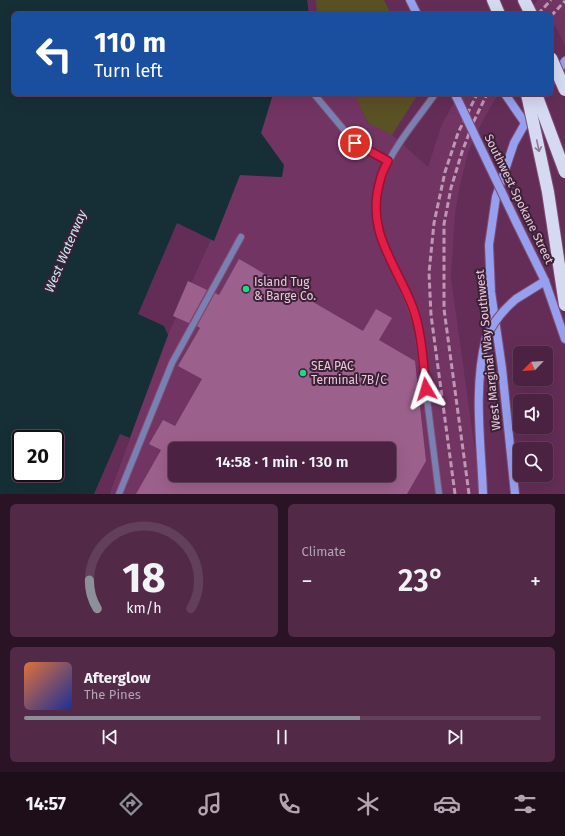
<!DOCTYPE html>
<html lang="en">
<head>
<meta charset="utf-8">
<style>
	body { margin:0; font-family:"Fira Sans",sans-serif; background:#522a48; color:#f1f3f6; height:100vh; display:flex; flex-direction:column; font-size:15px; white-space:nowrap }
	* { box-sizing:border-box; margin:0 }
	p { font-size:13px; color:#b2a4b1 }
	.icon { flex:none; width:22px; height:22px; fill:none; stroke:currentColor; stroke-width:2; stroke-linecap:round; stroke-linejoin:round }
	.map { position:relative; height:494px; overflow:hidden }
	.drawer { display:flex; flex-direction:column; gap:10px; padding:10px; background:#291324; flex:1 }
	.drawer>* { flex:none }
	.top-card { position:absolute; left:12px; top:12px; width:541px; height:84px; border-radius:6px; box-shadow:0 4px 16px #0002,0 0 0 1px #623f5a; background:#1a4fa0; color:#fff; overflow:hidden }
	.needle { width:26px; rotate:245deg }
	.controls { position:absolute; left:513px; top:346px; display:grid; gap:8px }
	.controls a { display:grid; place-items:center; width:40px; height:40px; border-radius:6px; background:#4b2241; box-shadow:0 4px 16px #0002,0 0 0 1px #623f5a; font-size:20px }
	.speed { position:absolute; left:12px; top:430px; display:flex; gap:8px; font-size:20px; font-weight:700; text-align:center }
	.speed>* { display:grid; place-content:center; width:52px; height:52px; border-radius:50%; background:#4b2241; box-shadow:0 4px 16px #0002,0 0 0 1px #623f5a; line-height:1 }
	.speed .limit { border:2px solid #111; border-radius:6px; background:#fff; color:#111 }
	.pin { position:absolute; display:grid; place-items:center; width:34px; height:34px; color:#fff; margin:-17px; border:2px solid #fff; border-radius:50%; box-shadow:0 1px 4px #0007 }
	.me { position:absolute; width:44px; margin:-22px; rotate:353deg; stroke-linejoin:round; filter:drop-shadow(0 0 3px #0008) }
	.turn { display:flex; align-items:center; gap:14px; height:84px; padding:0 16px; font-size:18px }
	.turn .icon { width:52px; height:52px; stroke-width:2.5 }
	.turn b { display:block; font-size:28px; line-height:34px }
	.big { font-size:30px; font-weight:600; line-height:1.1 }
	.drawer .tile { flex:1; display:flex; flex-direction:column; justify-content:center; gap:6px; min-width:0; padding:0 14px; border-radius:6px; background:#522a48 }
	.drawer .dial { align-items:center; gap:0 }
	.dial svg { height:104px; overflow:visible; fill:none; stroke:#623f5a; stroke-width:7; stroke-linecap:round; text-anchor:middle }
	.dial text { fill:#f1f3f6; stroke:none }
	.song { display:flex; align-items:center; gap:12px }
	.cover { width:48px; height:48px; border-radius:6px; background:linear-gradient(135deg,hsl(20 70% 55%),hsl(230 70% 35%)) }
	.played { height:4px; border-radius:2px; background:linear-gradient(90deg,#8c9099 65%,#623f5a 65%) }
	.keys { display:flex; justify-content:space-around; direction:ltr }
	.heat { display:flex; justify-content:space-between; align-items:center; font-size:22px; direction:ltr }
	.drawer .tiles { flex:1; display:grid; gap:10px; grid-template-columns:1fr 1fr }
	.tile:last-child { grid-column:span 2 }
	.trip { position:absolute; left:168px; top:442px; width:228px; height:40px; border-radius:6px; background:#4b2241; box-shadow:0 4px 16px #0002,0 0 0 1px #623f5a; font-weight:600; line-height:40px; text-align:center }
	.menu { display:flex; height:64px; justify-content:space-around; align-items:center; background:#1e0e1a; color:#b2a4b1 }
	.menu .icon { width:28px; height:28px }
	.menu .selected { color:#8c9099 }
	.menu b { font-size:18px; color:#f1f3f6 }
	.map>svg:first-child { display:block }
	.built { fill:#723463; fill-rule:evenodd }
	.green { fill:#5a5124 }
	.water { fill:#162f36; fill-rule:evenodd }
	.pier { fill:#642d57 }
	.building { fill:#9c608c; fill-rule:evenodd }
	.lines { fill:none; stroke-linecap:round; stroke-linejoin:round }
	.lane-casing { stroke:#7f4c72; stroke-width:8 }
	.secondary-casing { stroke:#7f4c72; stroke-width:10 }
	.highway-casing { stroke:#7f4c72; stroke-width:14 }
	.lane { stroke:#7980b2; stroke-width:6 }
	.secondary { stroke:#96a0ef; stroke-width:8 }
	.highway { stroke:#d5d9f1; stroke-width:12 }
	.rail { stroke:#bf96b4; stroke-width:3; stroke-dasharray:6 3; stroke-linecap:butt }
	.secondary-bridge-casing { stroke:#7f4c72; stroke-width:10; stroke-linecap:butt }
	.highway-bridge-casing { stroke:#7f4c72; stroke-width:14; stroke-linecap:butt }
	.secondary-bridge { stroke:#96a0ef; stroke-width:8 }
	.highway-bridge { stroke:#d5d9f1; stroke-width:12 }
	.oneway { stroke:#887d92 }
	.route-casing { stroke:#92132f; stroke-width:10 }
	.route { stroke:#e11d48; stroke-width:7 }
	.poi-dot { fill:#1cd988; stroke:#3a2133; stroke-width:1.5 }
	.labels { text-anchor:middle; stroke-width:4; stroke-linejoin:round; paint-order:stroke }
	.street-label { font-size:12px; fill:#ebc9e0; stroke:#3a2133 }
	.poi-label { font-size:12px; fill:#ebc9e0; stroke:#3a2133; text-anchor:start }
	.water-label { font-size:13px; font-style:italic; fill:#c6eaf4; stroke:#3a2133 }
</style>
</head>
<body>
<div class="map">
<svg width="565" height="494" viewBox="0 0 565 494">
	<rect width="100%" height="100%" fill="#642d57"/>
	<!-- built -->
	<g class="built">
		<polygon points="538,0 565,0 565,46 555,25 551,30 551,14 526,14"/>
		<path d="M273 94H354L368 123 392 135 428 167 442 124 459 94H498L481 124 469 150 460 185 455 213 451 278 481 494H109L168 335 240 175 281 177 261 133ZM175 449H389V475H175Z"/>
	</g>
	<!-- green -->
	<g class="green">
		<polygon points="316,0 384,0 391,14 317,14"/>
		<polygon points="354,94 418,94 392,135 368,123"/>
	</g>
	<!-- water -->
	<path class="water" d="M0 0H307L309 14H14V94H273L261 133 284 165 282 177 240 175 214 241 177 223 138 314 164 326 168 335 109 494H0ZM21 439H55V473H21Z"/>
	<!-- pier -->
	<polygon class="pier" points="120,434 130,438 109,494 94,494"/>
	<!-- building -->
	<g class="building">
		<path d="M239 259 363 331 376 309 392 318 379 340 415 361 426 461 407 494H136L161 450 149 444 163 420 175 426 202 379 178 366 200 328 197 326 215 293 219 295ZM175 449H389V475H175Z"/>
		<polygon points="188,281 207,290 189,323 173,316"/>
	</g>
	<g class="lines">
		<!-- lane casing -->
		<g class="lane-casing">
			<g id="lane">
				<polyline points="314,94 355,143 388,161"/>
				<path d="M435 94C402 141 357 184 384 247 396 274 410 298 418 328L439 494"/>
				<polyline points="119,494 172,363 241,237"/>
			</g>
		</g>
		<!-- secondary casing -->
		<g class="secondary-casing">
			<g id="secondary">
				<polyline points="410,0 417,14"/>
				<polyline points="551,81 565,61"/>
				<polyline points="505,94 525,123"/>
				<polyline points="517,224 545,281 565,339"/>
				<polyline points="516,299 545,281"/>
				<path d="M483 494C481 442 473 388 486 338"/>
				<polyline points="515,494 502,368 491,292 489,245 496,197 514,143 532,111"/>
			</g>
		</g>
		<!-- highway casing -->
		<g class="highway-casing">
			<g id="highway">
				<polyline points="493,0 499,14"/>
				<polyline points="524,0 531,14"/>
			</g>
		</g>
		<!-- lane -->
		<use href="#lane" class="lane"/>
		<!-- secondary -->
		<use href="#secondary" class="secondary"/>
		<!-- highway -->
		<use href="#highway" class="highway"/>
		<!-- rail -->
		<g class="rail">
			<polyline points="538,14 551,0"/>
			<polyline points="551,16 565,1"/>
			<polyline points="455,494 431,315 429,273 434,223 445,172 458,133 477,94"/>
			<polyline points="469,494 444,309 444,224 451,188 462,152 473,123 487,94"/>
		</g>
		<!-- secondary-bridge casing -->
		<g class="secondary-bridge-casing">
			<g id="secondary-bridge">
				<polyline points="455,94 517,224"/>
				<path d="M486 338C493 322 503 310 516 299"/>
			</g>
		</g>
		<!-- highway-bridge casing -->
		<g class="highway-bridge-casing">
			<g id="highway-bridge">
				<polyline points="551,58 565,90"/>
				<polyline points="527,94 548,192 565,305"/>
				<polyline points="536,94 565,172"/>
			</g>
		</g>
		<!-- secondary-bridge -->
		<use href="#secondary-bridge" class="secondary-bridge"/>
		<!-- highway-bridge -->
		<use href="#highway-bridge" class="highway-bridge"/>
	</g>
	<!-- one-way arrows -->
	<defs><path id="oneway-shaft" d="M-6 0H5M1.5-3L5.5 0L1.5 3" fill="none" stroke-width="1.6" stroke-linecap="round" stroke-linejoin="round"/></defs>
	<use class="oneway" href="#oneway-shaft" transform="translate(538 146) rotate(78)"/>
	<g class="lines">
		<!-- route casing -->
		<g class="route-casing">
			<path id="route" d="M355 143 388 161C385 167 381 174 380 181 365 232 396 263 413 308 422 333 423 362 426 389"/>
		</g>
		<!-- route -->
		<use href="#route" class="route"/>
	</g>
	<!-- markers -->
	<g class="poi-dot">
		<circle cx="246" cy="289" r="4"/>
		<circle cx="303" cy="373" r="4"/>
	</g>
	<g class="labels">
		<!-- street labels -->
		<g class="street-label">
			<text transform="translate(519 199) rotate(64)" y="4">Southwest Spokane Street</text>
			<text transform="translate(488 350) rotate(-96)" y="4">West Marginal Way Southwest</text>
		</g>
		<!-- poi labels -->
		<g class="poi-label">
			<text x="254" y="286">Island Tug<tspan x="254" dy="14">&amp; Barge Co.</tspan></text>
			<text x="311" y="370">SEA PAC<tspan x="311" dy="14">Terminal 7B/C</tspan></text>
		</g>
		<!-- water labels -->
		<g class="water-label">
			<text transform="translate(65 251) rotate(-67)" y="5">West Waterway</text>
		</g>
	</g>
</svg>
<div class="controls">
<a><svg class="needle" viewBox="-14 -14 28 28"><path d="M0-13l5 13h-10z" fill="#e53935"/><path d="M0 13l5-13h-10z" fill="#b2a4b1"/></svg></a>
<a><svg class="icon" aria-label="sound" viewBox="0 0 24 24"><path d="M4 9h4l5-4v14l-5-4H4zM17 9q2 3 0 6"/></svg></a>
<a><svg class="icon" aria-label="search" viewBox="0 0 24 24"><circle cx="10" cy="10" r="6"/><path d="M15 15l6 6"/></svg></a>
</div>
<div class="speed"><div class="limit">20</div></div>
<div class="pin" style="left:355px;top:143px;background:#d93025"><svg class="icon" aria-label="arrive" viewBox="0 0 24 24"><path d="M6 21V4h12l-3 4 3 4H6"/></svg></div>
<svg class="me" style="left:426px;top:389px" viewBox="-20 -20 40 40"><path d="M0-17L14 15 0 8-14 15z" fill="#e11d48" stroke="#fff" stroke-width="4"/></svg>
<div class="trip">14:58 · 1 min · 130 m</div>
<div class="top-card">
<div class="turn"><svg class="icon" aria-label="left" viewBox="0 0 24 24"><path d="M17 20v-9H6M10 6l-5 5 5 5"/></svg><div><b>110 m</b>Turn left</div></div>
</div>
</div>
<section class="drawer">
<div class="tiles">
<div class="tile dial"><svg viewBox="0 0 100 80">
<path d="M14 69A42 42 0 1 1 86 69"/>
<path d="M14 69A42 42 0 0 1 8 47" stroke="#8c9099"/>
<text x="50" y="56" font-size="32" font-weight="700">18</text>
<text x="50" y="72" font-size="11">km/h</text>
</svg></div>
<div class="tile"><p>Climate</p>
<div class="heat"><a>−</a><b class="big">23°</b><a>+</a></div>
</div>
<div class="tile">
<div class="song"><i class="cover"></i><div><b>Afterglow</b><p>The Pines</p></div></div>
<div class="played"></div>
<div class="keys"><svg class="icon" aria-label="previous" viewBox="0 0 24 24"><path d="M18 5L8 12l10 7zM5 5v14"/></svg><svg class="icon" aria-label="pause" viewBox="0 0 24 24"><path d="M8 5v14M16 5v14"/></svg><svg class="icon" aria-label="next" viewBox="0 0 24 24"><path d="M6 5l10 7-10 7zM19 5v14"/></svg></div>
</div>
</div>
</section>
<nav class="menu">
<b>14:57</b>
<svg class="icon selected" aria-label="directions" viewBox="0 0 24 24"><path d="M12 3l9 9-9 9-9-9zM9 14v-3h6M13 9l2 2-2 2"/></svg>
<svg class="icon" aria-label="music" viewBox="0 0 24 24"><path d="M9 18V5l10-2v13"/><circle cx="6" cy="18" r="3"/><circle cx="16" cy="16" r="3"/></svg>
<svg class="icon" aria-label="phone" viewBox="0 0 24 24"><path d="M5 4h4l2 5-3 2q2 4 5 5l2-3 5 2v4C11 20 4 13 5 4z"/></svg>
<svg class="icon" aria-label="climate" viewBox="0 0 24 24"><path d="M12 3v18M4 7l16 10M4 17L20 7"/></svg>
<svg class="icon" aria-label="car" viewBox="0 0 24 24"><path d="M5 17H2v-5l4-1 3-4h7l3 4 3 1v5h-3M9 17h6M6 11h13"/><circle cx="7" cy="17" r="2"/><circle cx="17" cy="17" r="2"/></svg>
<svg class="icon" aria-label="filters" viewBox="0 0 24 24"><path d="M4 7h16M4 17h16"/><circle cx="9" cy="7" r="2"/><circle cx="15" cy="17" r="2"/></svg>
</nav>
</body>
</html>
